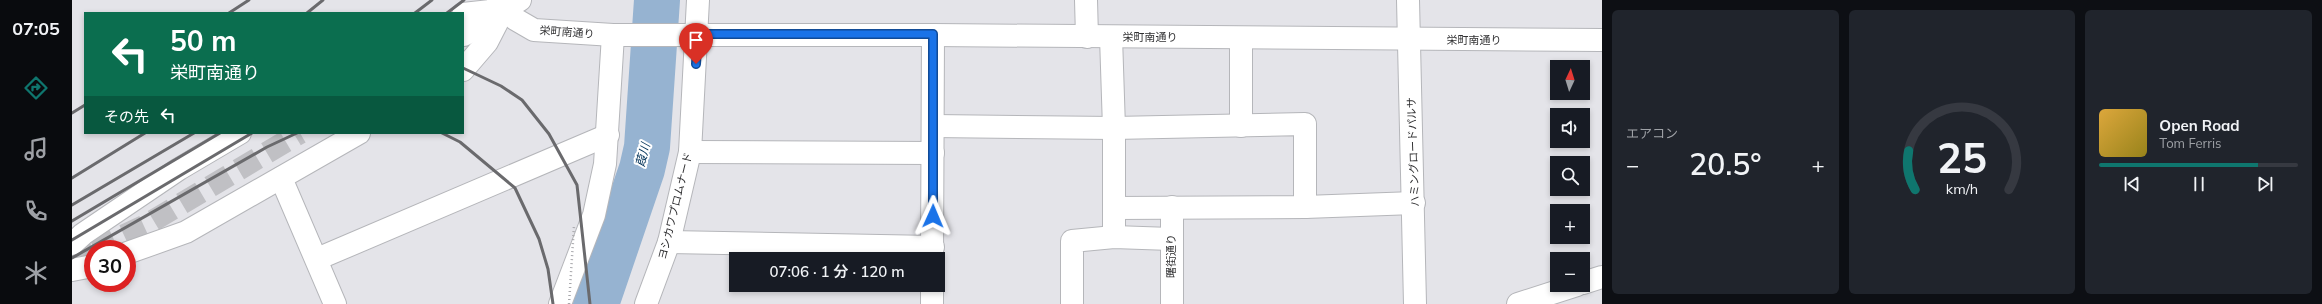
<!DOCTYPE html>
<html lang="ja">
<head>
<meta charset="utf-8">
<style>
	body { margin:0; font-family:Mulish,"Noto Sans JP",sans-serif; background:#20242c; color:#f1f3f6; height:100vh; display:flex; flex-direction:column; font-size:15px; white-space:nowrap }
	* { box-sizing:border-box; margin:0 }
	p { font-size:13px; color:#9ea1a6 }
	.icon { flex:none; width:22px; height:22px; fill:none; stroke:currentColor; stroke-width:2; stroke-linecap:round; stroke-linejoin:round }
	.map { position:relative; flex:1; overflow:hidden }
	.sheet { display:flex; flex-direction:column; gap:10px; padding:10px; background:#0d0f14; width:720px }
	.sheet>* { flex:none }
	.guide { position:absolute; left:12px; top:12px; width:380px; height:122px; border-radius:0px; box-shadow:0 2px 6px #0003; background:#0b6e4f; color:#fff; overflow:hidden }
	.needle { width:26px; rotate:4deg }
	.tools { position:absolute; left:1478px; top:60px; display:grid; gap:8px }
	.tools a { display:grid; place-items:center; width:40px; height:40px; border-radius:0px; background:#171b24; box-shadow:0 2px 6px #0003; font-size:20px }
	.speed { position:absolute; left:12px; top:240px; display:flex; gap:8px; font-size:20px; font-weight:700; text-align:center }
	.speed>* { display:grid; place-content:center; width:52px; height:52px; border-radius:50%; background:#171b24; box-shadow:0 2px 6px #0003; line-height:1 }
	.speed .limit { border:6px solid #d22; background:#fff; color:#111 }
	.pin { position:absolute; display:grid; place-items:center; width:34px; height:34px; color:#fff; margin:-41px -17px; border-radius:50% 50% 50% 0; rotate:-45deg; box-shadow:0 0 4px #0007 }
	.pin .icon { rotate:45deg }
	.me { position:absolute; width:44px; margin:-22px; rotate:1deg; stroke-linejoin:round; filter:drop-shadow(0 0 3px #0008) }
	.turn { display:flex; align-items:center; gap:14px; height:84px; padding:0 20px; font-size:18px }
	.turn .icon { width:52px; height:52px; stroke-width:2.5 }
	.turn b { display:block; font-size:28px; line-height:34px }
	.then { display:flex; align-items:center; height:38px; padding:0 20px; background:#0003; gap:8px; font-size:15px }
	.big { font-size:30px; font-weight:600; line-height:1.1 }
	.sheet .tile { flex:1; display:flex; flex-direction:column; justify-content:center; gap:6px; min-width:0; padding:0 14px; border-radius:6px; background:#20242c }
	.sheet .dial { align-items:center; gap:0 }
	.dial svg { height:104px; overflow:visible; fill:none; stroke:#363941; stroke-width:7; stroke-linecap:round; text-anchor:middle }
	.dial text { fill:#f1f3f6; stroke:none }
	.song { display:flex; align-items:center; gap:12px }
	.cover { width:48px; height:48px; border-radius:6px; background:linear-gradient(135deg,hsl(40 70% 55%),hsl(50 70% 35%)) }
	.played { height:4px; border-radius:2px; background:linear-gradient(90deg,#0f766e 80%,#363941 80%) }
	.keys { display:flex; justify-content:space-around; direction:ltr }
	.heat { display:flex; justify-content:space-between; align-items:center; font-size:22px; direction:ltr }
	.sheet .tiles { flex:1; display:grid; gap:10px; grid-template-columns:repeat(3,1fr) }
	.trip { position:absolute; left:657px; top:252px; width:216px; height:40px; border-radius:0px; background:#171b24; box-shadow:0 2px 6px #0003; font-weight:600; line-height:40px; text-align:center }
	main { display:flex; flex:1; min-height:0 }
	.tab-bar { display:flex; flex-direction:column; width:72px; justify-content:space-around; align-items:center; background:#090b0e; color:#9ea1a6 }
	.tab-bar .icon { width:28px; height:28px }
	.tab-bar .selected { color:#0f766e }
	.tab-bar b { font-size:18px; color:#f1f3f6 }
	.map>svg:first-child { display:block }
	.lines { fill:none; stroke-linecap:round; stroke-linejoin:round }
	.river { stroke:#96b3d1; stroke-width:46 }
	.tertiary-tunnel { stroke:#c0c0c4; stroke-width:22; stroke-dasharray:22 11; stroke-linecap:butt }
	.minor-casing { stroke:#b5b6ba; stroke-width:24 }
	.tertiary-casing { stroke:#b5b6ba; stroke-width:24 }
	.minor { stroke:#fff; stroke-width:22 }
	.tertiary { stroke:#fff; stroke-width:22 }
	.rail { stroke:#6a6a6d; stroke-width:3 }
	.path-bridge { stroke:#a8a8ac; stroke-width:2.5; stroke-dasharray:1 3; stroke-linecap:butt }
	.route-casing { stroke:#114b97; stroke-width:10 }
	.route { stroke:#1a73e8; stroke-width:7 }
	.labels { text-anchor:middle; stroke-width:4; stroke-linejoin:round; paint-order:stroke }
	.street-label { font-size:11px; fill:#303032; stroke:#fff }
	.water-label { font-size:12px; font-style:italic; fill:#003157; stroke:#fff }
</style>
</head>
<body>
<main>
<nav class="tab-bar">
<b>07:05</b>
<svg class="icon selected" aria-label="directions" viewBox="0 0 24 24"><path d="M12 3l9 9-9 9-9-9zM9 14v-3h6M13 9l2 2-2 2"/></svg>
<svg class="icon" aria-label="music" viewBox="0 0 24 24"><path d="M9 18V5l10-2v13"/><circle cx="6" cy="18" r="3"/><circle cx="16" cy="16" r="3"/></svg>
<svg class="icon" aria-label="phone" viewBox="0 0 24 24"><path d="M5 4h4l2 5-3 2q2 4 5 5l2-3 5 2v4C11 20 4 13 5 4z"/></svg>
<svg class="icon" aria-label="climate" viewBox="0 0 24 24"><path d="M12 3v18M4 7l16 10M4 17L20 7"/></svg>
</nav>
<div class="map">
<svg width="1530" height="304" viewBox="0 0 1530 304">
	<rect width="100%" height="100%" fill="#e4e4e9"/>
	<g class="lines">
		<!-- river -->
		<polyline class="river" points="524,304 570,169 575,147 585,0"/>
		<!-- tertiary-tunnel -->
		<g class="tertiary-tunnel">
			<polyline points="22,249 72,226 228,133"/>
			<polyline points="0,257 21,249"/>
		</g>
		<!-- minor casing -->
		<g class="minor-casing">
			<g id="minor">
				<polyline points="1014,0 1015,37"/>
				<polyline points="1039,37 1042,128 1042,237"/>
				<polyline points="1169,38 1169,126"/>
				<polyline points="861,126 1042,128 1233,124 1233,207"/>
				<polyline points="618,152 861,153"/>
				<polyline points="209,178 263,304"/>
				<polyline points="1042,208 1233,207 1342,203"/>
				<polyline points="597,242 861,247"/>
				<polyline points="245,259 536,135"/>
				<polyline points="860,259 861,35"/>
				<polyline points="1511,283 1530,277"/>
				<polyline points="488,304 522,215 533,164 541,35"/>
				<polyline points="574,304 597,242 618,152 626,0"/>
				<polyline points="860,304 860,285"/>
				<polyline points="1000,304 1000,241 1042,237 1099,239"/>
				<polyline points="1100,304 1100,207"/>
				<polyline points="1446,304 1505,285"/>
			</g>
		</g>
		<!-- tertiary casing -->
		<g class="tertiary-casing">
			<g id="tertiary">
				<polyline points="426,0 443,19 462,30 541,35 861,35 1530,40"/>
				<polyline points="1336,0 1343,304"/>
				<polyline points="391,14 427,10"/>
				<polyline points="392,35 448,0"/>
				<polyline points="391,70 415,42 432,9"/>
				<polyline points="0,244 11,234 107,169 168,133"/>
				<polyline points="55,253 114,232 287,133"/>
				<polyline points="0,270 21,266"/>
			</g>
		</g>
		<!-- minor -->
		<use href="#minor" class="minor"/>
		<!-- tertiary -->
		<use href="#tertiary" class="tertiary"/>
		<!-- rail -->
		<g class="rail">
			<polyline points="157,13 177,0"/>
			<polyline points="235,13 251,0"/>
			<polyline points="343,13 360,0"/>
			<polyline points="375,13 392,0"/>
			<polyline points="391,68 429,86 450,100 477,134 505,185 518,304"/>
			<polyline points="0,113 13,105"/>
			<polyline points="370,133 388,142 443,188 467,239 476,269 481,304"/>
			<polyline points="0,178 73,133"/>
			<polyline points="0,205 122,133"/>
			<polyline points="0,221 148,133"/>
			<polyline points="0,240 180,133"/>
			<polyline points="0,258 195,147 225,133"/>
		</g>
		<!-- path-bridge -->
		<polyline class="path-bridge" points="497,304 502,226"/>
	</g>
	<g class="lines">
		<!-- route casing -->
		<g class="route-casing">
			<polyline id="route" points="624,64 626,34 861,34 861,216"/>
		</g>
		<!-- route -->
		<use href="#route" class="route"/>
	</g>
	<g class="labels">
		<!-- street labels -->
		<g class="street-label">
			<text transform="translate(495 32) rotate(4)" y="4">栄町南通り</text>
			<text x="1078" y="41">栄町南通り</text>
			<text x="1402" y="44">栄町南通り</text>
			<text transform="translate(1341 152) rotate(-92)" y="4">ハミングロードパルサ</text>
			<text transform="translate(603 206) rotate(-76)" y="4">ヨシカワプロムナード</text>
			<text transform="translate(1099 256) rotate(-90)" y="4">曙街通り</text>
		</g>
		<!-- water labels -->
		<g class="water-label">
			<text transform="translate(571 155) rotate(-75)" y="4">葭川</text>
		</g>
	</g>
</svg>
<div class="tools">
<a><svg class="needle" viewBox="-14 -14 28 28"><path d="M0-13l5 13h-10z" fill="#e53935"/><path d="M0 13l5-13h-10z" fill="#9ea1a6"/></svg></a>
<a><svg class="icon" aria-label="sound" viewBox="0 0 24 24"><path d="M4 9h4l5-4v14l-5-4H4zM17 9q2 3 0 6"/></svg></a>
<a><svg class="icon" aria-label="search" viewBox="0 0 24 24"><circle cx="10" cy="10" r="6"/><path d="M15 15l6 6"/></svg></a>
<a>+</a>
<a>−</a>
</div>
<div class="speed"><div class="limit">30</div></div>
<div class="pin" style="left:624px;top:64px;background:#d93025"><svg class="icon" aria-label="arrive" viewBox="0 0 24 24"><path d="M6 21V4h12l-3 4 3 4H6"/></svg></div>
<svg class="me" style="left:861px;top:216px" viewBox="-20 -20 40 40"><path d="M0-17L14 15 0 8-14 15z" fill="#1a73e8" stroke="#fff" stroke-width="4"/></svg>
<div class="trip">07:06 · 1 分 · 120 m</div>
<div class="guide">
<div class="turn"><svg class="icon" aria-label="left" viewBox="0 0 24 24"><path d="M17 20v-9H6M10 6l-5 5 5 5"/></svg><div><b>50 m</b>栄町南通り</div></div>
<div class="then">その先<svg class="icon" aria-label="left" viewBox="0 0 24 24"><path d="M17 20v-9H6M10 6l-5 5 5 5"/></svg></div>
</div>
</div>
<section class="sheet">
<div class="tiles">
<div class="tile"><p>エアコン</p>
<div class="heat"><a>−</a><b class="big">20.5°</b><a>+</a></div>
</div>
<div class="tile dial"><svg viewBox="0 0 100 80">
<path d="M14 69A42 42 0 1 1 86 69"/>
<path d="M14 69A42 42 0 0 1 9 39" stroke="#0f766e"/>
<text x="50" y="56" font-size="32" font-weight="700">25</text>
<text x="50" y="72" font-size="11">km/h</text>
</svg></div>
<div class="tile">
<div class="song"><i class="cover"></i><div><b>Open Road</b><p>Tom Ferris</p></div></div>
<div class="played"></div>
<div class="keys"><svg class="icon" aria-label="previous" viewBox="0 0 24 24"><path d="M18 5L8 12l10 7zM5 5v14"/></svg><svg class="icon" aria-label="pause" viewBox="0 0 24 24"><path d="M8 5v14M16 5v14"/></svg><svg class="icon" aria-label="next" viewBox="0 0 24 24"><path d="M6 5l10 7-10 7zM19 5v14"/></svg></div>
</div>
</div>
</section>
</main>
</body>
</html>
